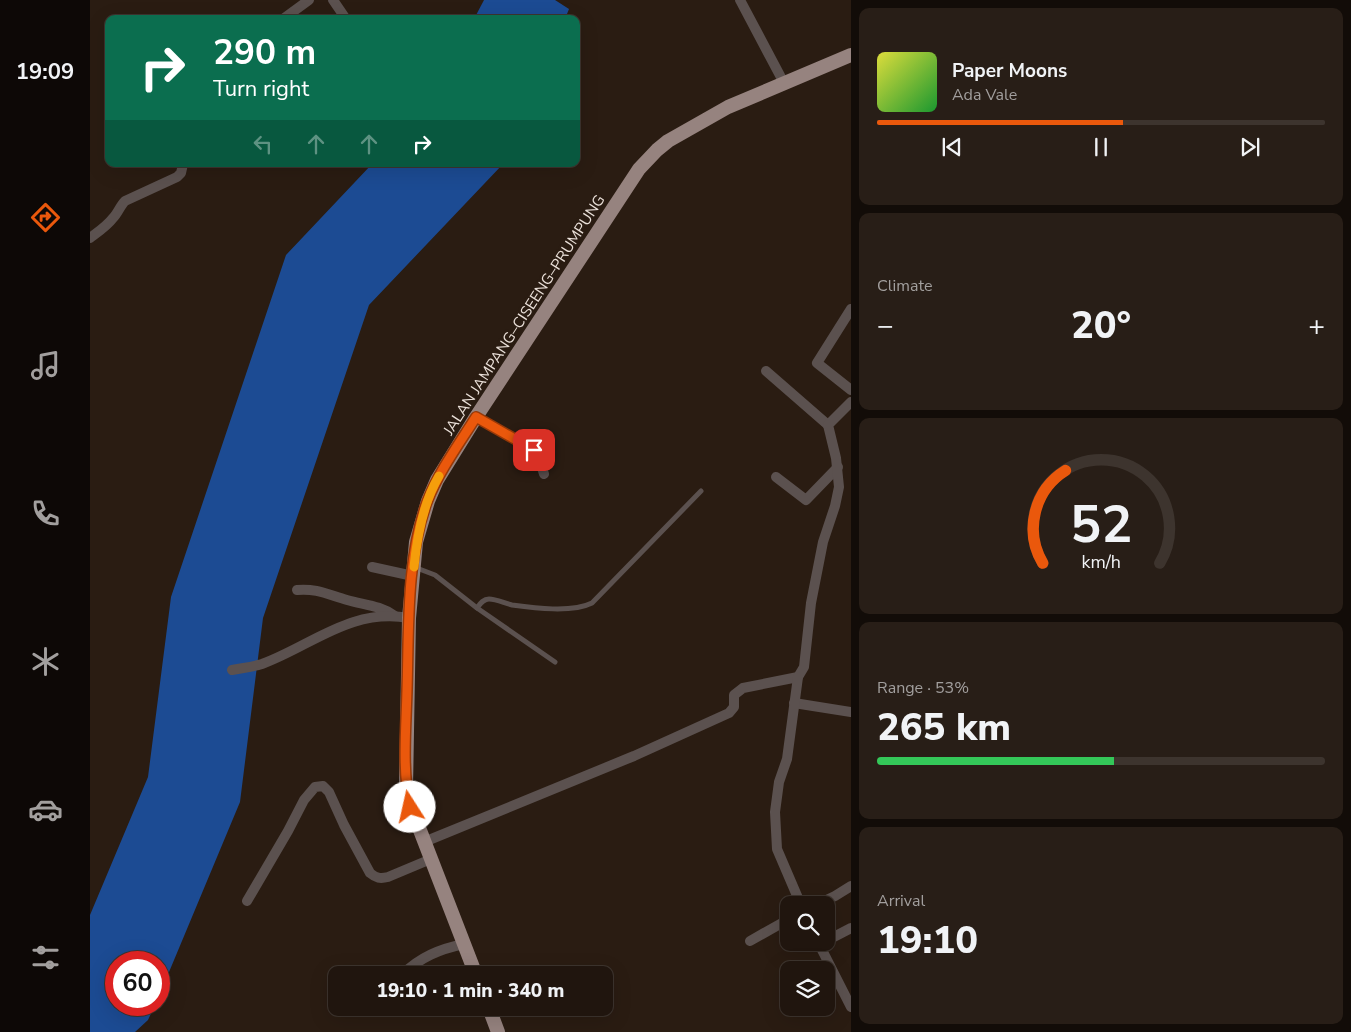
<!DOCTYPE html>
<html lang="en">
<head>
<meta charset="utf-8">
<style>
	body { margin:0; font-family:"Nunito Sans",sans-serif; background:#281e17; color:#f1f3f6; height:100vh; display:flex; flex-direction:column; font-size:19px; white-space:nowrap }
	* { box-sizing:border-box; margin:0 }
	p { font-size:16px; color:#a29f9e }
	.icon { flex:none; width:28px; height:28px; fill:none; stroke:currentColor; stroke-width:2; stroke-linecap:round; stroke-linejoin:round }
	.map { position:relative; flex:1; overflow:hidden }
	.side { display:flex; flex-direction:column; gap:8px; padding:8px; background:#120c08; width:500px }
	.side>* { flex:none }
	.guide { position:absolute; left:15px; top:15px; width:475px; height:152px; border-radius:10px; box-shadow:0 5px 20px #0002,0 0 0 1px #3d342e; background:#0b6e4f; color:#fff; overflow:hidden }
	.fabs { position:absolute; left:690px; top:896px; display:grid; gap:10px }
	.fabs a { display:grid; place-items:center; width:55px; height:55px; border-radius:10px; background:#20150e; box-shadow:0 5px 20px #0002,0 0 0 1px #3d342e; font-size:25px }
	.speed { position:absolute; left:15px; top:951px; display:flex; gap:10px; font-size:25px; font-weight:700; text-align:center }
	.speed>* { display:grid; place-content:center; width:65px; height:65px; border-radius:50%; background:#20150e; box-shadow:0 5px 20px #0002,0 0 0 1px #3d342e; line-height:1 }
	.speed .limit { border:8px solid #d22; background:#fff; color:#111 }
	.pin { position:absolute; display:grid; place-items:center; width:42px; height:42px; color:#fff; margin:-21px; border-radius:10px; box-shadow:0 2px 8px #0006 }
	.me { position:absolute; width:55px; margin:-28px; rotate:350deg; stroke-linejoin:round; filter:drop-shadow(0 0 4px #0008) }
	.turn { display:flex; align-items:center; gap:18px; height:105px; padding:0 25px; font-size:22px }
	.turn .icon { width:65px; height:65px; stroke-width:2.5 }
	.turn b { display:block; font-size:35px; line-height:42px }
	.lanes { display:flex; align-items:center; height:48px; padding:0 25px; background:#0003; justify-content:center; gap:25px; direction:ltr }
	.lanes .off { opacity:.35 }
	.big { font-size:38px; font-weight:800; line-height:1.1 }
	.side .card { flex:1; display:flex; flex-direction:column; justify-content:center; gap:8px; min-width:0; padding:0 18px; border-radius:10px; background:#281e17 }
	.side .dial { align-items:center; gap:0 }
	.dial svg { height:130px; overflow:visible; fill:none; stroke:#3d342e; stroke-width:7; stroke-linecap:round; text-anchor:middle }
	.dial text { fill:#f1f3f6; stroke:none }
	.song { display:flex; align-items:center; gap:15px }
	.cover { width:60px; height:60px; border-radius:8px; background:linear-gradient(135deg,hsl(60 70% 55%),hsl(130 70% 35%)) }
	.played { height:5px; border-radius:2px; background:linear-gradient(90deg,#ea580c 55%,#3d342e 55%) }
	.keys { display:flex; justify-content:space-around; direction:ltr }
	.heat { display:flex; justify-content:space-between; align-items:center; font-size:28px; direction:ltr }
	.charge { height:8px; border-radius:4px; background:linear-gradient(90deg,#34c759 53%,#3d342e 0) }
	.trip { position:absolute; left:238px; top:966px; width:285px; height:50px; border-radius:10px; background:#20150e; box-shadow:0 5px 20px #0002,0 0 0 1px #3d342e; font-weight:800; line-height:50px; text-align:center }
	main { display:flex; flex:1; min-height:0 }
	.tab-bar { display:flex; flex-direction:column; width:90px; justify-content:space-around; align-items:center; background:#0d0806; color:#a29f9e }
	.tab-bar .icon { width:35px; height:35px }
	.tab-bar .on { color:#ea580c }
	.tab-bar b { font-size:22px; color:#f1f3f6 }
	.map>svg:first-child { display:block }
	.water { fill:#1c4b93 }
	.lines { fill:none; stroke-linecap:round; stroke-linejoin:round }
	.service { stroke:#5b514f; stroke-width:5 }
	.minor { stroke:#5b514f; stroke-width:10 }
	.primary { stroke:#96837f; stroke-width:14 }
	.route-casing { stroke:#983908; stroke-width:12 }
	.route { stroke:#ea580c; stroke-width:9 }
	.slow { stroke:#f59e0b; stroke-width:9 }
	.labels { text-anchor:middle; stroke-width:5; stroke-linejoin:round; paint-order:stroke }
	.street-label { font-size:15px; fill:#eae0d9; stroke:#2a1c12 }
</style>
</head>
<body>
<main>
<nav class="tab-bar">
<b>19:09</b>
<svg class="icon on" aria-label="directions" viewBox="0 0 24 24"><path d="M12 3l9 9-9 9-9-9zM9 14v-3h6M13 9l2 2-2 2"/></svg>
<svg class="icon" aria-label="music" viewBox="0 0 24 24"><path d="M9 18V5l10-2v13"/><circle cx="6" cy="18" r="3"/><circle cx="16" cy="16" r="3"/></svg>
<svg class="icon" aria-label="phone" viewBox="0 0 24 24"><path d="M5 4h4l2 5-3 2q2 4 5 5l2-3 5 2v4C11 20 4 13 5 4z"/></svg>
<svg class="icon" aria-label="climate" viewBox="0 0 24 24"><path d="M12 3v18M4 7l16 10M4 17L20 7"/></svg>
<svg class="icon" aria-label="car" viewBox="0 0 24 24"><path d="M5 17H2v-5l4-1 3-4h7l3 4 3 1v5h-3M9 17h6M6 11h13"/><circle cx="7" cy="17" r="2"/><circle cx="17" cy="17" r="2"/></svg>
<svg class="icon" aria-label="filters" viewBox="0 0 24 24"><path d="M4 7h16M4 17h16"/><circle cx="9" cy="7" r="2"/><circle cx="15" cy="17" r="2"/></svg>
</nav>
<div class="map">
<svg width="761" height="1032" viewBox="0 0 761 1032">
	<rect width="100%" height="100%" fill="#2a1c12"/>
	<!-- water -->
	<g class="water">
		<polygon points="394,0 465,0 479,9 475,19 384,19"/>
		<polygon points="282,164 413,164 279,305 173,618 150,802 69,996 69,962 26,962 26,1005 65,1005 58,1020 45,1032 0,1032 0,915 58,777 81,597 196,255"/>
	</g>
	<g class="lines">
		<!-- service -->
		<g class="service">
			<polyline points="324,567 345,575 387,608 465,662"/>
			<path d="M387 608C390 604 393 599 399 599 406 599 414 603 422 605 444 608 482 613 502 603L611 491"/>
		</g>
		<!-- minor -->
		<g class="minor">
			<polyline points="243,0 256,19"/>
			<polyline points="650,0 694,83"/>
			<polyline points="193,19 219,0"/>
			<path d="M0 238C8 232 17 226 23 218 28 213 30 206 35 201L87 177 91 173 93 164"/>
			<polyline points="761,309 727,363 761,390"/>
			<polyline points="676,371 738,425"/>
			<polyline points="386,417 443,450 448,455 454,474"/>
			<polyline points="686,477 716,500 748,467"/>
			<polyline points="282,567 323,576"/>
			<path d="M207 590C226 588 239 595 257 600 274 605 290 605 305 616"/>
			<path d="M142 670C152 668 162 667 172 664 223 645 260 608 319 618"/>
			<polyline points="704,703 761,712"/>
			<polyline points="334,842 544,756 639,713 644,707 644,695 653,688 708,677"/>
			<path d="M157 901 198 831 214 800 225 787 233 786 239 792 254 825 280 873C286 878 290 879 298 877L341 859"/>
			<polyline points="711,905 687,849 685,812 689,782 697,759 708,677 714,667 721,603 733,542 745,506 749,487 746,458 738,425 761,402"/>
			<polyline points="726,905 745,896 761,886"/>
			<polyline points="660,941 699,919"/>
			<polyline points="736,941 761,928"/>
			<polyline points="728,942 761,1007"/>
			<path d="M312 975C330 957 350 949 374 944"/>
		</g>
		<!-- primary -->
		<g class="primary">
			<polyline points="386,975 321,807 316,788 319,618 326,542 338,501 347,480 386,417 549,169 567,150 578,141 638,107 761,55"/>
			<polyline points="399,1008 408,1032"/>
		</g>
	</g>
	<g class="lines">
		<!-- route casing -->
		<g class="route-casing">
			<path id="route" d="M320 807C312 769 316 729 317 690 319 629 316 560 337 502 349 471 369 444 386 417L444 450"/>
		</g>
		<!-- route -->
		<use href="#route" class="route"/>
		<!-- slow -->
		<path class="slow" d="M324 567C327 536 333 503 349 476"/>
	</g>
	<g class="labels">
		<!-- street labels -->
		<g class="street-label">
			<text transform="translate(434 315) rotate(-57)" y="5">JALAN JAMPANG–CISEENG–PRUMPUNG</text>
		</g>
	</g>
</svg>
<div class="fabs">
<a><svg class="icon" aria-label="search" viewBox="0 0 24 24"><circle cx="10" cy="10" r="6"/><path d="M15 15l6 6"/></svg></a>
<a><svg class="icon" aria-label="layers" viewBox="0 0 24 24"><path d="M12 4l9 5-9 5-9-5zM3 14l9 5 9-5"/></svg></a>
</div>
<div class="speed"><div class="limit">60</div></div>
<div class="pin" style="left:444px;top:450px;background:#d93025"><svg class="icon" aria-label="arrive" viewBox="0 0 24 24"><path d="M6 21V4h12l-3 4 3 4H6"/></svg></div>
<svg class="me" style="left:320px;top:807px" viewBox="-20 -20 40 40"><circle r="19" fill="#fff"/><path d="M0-13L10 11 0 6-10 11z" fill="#ea580c"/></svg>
<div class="trip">19:10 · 1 min · 340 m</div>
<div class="guide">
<div class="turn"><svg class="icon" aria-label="right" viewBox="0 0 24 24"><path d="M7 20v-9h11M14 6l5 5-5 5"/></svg><div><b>290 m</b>Turn right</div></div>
<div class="lanes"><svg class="icon off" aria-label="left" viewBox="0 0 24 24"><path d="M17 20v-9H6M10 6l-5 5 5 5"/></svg><svg class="icon off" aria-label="ahead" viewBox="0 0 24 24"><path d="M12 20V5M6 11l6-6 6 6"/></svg><svg class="icon off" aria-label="ahead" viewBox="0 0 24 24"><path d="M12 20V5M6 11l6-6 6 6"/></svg><svg class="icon" aria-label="right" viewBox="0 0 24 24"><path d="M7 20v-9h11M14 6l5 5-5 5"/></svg></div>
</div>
</div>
<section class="side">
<div class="card">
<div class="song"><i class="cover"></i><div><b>Paper Moons</b><p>Ada Vale</p></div></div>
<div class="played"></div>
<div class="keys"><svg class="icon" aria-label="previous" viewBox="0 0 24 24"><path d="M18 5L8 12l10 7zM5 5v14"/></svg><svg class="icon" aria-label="pause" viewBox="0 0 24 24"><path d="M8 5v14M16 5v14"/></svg><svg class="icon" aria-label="next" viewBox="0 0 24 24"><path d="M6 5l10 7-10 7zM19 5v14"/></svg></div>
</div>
<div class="card"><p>Climate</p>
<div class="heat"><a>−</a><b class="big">20°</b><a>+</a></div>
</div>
<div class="card dial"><svg viewBox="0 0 100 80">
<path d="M14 69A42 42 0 1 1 86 69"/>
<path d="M14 69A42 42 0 0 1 28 12" stroke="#ea580c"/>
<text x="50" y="56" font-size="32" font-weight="700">52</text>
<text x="50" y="72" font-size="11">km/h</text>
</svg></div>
<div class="card"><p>Range · 53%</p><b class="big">265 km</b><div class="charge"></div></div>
<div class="card"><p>Arrival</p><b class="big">19:10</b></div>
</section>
</main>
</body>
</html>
